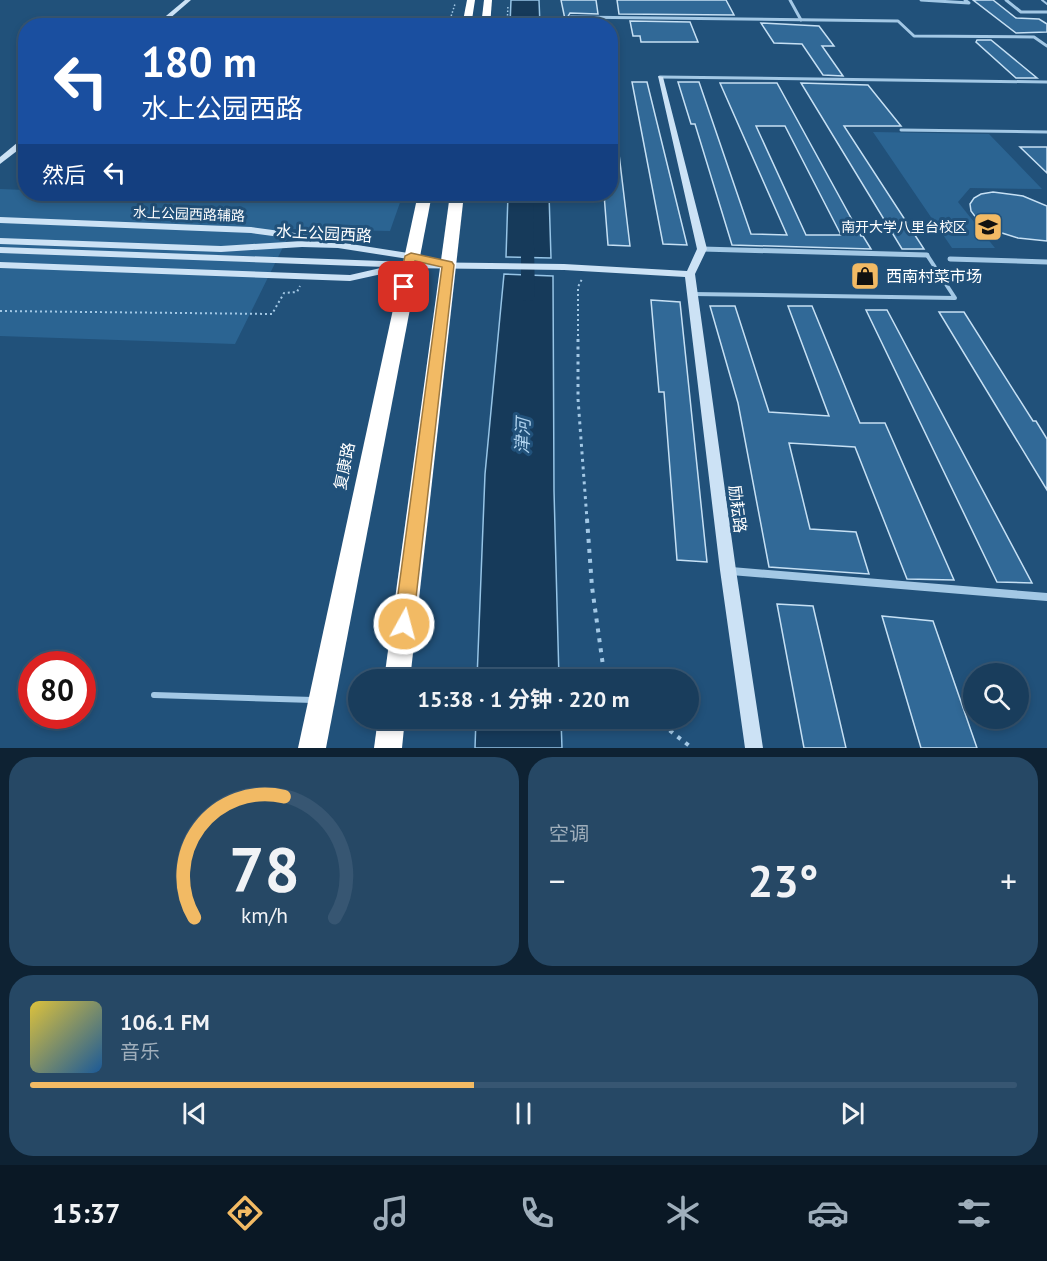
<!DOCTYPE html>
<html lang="zh">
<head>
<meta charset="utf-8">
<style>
	body { margin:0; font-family:"PT Sans","Noto Sans SC",sans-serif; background:#264865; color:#f1f3f6; height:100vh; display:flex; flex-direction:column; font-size:22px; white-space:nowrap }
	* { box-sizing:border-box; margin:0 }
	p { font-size:20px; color:#9faebb }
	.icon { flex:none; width:33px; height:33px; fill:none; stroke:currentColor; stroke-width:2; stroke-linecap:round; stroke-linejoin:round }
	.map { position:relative; height:748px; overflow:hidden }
	.sheet { display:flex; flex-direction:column; gap:9px; padding:9px; background:#0e2233; flex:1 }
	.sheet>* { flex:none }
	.hud { position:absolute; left:18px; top:18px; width:600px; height:183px; border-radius:24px; box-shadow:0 3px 9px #0003,0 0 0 2px #375672; background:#1a4fa0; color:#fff; overflow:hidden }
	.fabs { position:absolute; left:963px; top:663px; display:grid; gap:12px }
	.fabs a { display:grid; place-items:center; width:66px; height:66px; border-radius:50%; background:#193d5c; box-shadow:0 3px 9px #0003,0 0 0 2px #375672; font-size:30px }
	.speed { position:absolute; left:18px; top:651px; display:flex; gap:12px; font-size:30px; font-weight:700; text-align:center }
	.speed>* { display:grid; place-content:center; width:78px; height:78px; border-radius:50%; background:#193d5c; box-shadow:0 3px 9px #0003,0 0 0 2px #375672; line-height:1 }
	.speed .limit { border:9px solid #d22; background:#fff; color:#111 }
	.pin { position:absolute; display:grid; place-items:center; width:51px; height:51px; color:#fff; margin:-26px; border-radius:12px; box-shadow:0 3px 9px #0006 }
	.me { position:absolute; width:66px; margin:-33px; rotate:7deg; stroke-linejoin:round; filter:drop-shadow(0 0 4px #0008) }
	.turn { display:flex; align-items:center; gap:21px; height:126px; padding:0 24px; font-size:27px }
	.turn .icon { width:78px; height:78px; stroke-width:2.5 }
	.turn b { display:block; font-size:42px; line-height:51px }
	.then { display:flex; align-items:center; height:57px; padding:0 24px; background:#0003; gap:12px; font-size:22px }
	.big { font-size:45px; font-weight:700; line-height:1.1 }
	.sheet .card { flex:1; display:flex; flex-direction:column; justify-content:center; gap:9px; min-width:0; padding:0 21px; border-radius:24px; background:#264865 }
	.sheet .dial { align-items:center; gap:0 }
	.dial svg { height:156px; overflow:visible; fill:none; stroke:#375672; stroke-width:7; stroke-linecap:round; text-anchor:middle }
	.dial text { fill:#f1f3f6; stroke:none }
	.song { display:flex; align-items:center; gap:18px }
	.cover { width:72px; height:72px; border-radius:9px; background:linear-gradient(135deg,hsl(50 70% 55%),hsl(210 70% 35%)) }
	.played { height:6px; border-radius:3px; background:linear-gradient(90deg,#f2ba64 45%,#375672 45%) }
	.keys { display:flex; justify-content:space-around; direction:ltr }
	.heat { display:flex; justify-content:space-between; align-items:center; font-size:33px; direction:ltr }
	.sheet .tiles { flex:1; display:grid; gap:9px; grid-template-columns:1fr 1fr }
	.card:last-child { grid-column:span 2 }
	.trip { position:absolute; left:348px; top:669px; width:351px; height:60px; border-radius:30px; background:#193d5c; box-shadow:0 3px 9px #0003,0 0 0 2px #375672; font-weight:700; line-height:60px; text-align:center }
	.menu { display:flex; height:96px; justify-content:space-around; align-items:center; background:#0a1825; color:#9faebb }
	.menu .icon { width:42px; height:42px }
	.menu .current { color:#f2ba64 }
	.menu b { font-size:27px; color:#f1f3f6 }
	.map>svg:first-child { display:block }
	.green { fill:#2b6492 }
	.water { fill:#163a5a; stroke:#96c4e6; stroke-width:1.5 }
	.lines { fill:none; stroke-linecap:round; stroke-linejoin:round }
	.canal { fill:#163a5a; fill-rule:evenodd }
	.building { fill:#316997; stroke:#c6e0f4; stroke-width:1.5; fill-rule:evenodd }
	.path-far3 { stroke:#a3c8e5; stroke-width:1.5; stroke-dasharray:1.5 2; stroke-linecap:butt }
	.path-far2 { stroke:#a3c8e5; stroke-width:2; stroke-dasharray:2 3; stroke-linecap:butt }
	.path-far1 { stroke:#a3c8e5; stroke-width:3; stroke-dasharray:3 4.5; stroke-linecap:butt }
	.path { stroke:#a3c8e5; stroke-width:4; stroke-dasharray:4 6; stroke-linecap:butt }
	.lane-far3 { stroke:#a3c8e5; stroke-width:2 }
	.lane-far2 { stroke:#a3c8e5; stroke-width:3 }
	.lane-far1 { stroke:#a3c8e5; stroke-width:4 }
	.lane { stroke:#a3c8e5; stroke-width:6 }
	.street-far2 { stroke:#a3c8e5; stroke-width:3 }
	.street-far1 { stroke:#a3c8e5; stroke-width:5 }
	.street { stroke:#a3c8e5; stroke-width:8 }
	.secondary { fill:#cce2f5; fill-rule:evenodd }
	.highway { fill:#fff; fill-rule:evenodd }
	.route { fill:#f2ba64; stroke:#9d7941; stroke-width:1.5 }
	.labels { text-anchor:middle; stroke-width:6; stroke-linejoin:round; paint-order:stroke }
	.far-street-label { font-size:14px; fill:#fff; stroke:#21517a }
	.far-poi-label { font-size:14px; fill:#fff; stroke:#21517a; text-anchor:end }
	.street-label { font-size:16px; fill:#fff; stroke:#21517a }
	.poi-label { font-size:16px; fill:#fff; stroke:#21517a; text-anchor:start }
	.water-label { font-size:18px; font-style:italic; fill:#aed1ed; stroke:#21517a }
</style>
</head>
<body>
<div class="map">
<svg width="1047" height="748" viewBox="0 0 1047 748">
	<rect width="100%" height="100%" fill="#21517a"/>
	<!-- green -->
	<g class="green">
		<polygon points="873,132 989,134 1042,189 970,188 958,202 995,248 952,248"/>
		<polygon points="0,189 25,190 26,194 325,197 326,194 403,194 390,231 292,229 235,344 0,336"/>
	</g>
	<!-- water -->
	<g class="water">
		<polygon points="511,0 539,0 540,25 510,25"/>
		<polygon points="508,194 549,194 551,258 506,257"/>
		<polygon points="504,274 553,276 554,491 559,679 477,679 485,474"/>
		<polygon points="476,719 561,719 562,748 475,748"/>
	</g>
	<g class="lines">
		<!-- canal -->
		<polygon class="canal" points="521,194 533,194 535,298 528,303 521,298"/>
	</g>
	<!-- building -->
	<g class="building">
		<polygon points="561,0 596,0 598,14 570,13 567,18 571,21 599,21 600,26 566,24"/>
		<polygon points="617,0 726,0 734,15 619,14"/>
		<polygon points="973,0 993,0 1016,18 1039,19 1047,24 1047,32 1016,33"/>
		<polygon points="630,21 690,22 698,42 641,42 640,36 633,36"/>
		<polygon points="761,23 819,26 834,46 822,46 843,76 823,75 802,44 774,43"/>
		<polygon points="977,40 991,40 1037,78 1016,78 976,42"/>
		<polygon points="632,82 647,82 687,245 663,244"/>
		<path d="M678 82H699L751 234 787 235 720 83H777L861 236H863L871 249 732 245 695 124H691ZM756 126H785L841 235H806Z"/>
		<polygon points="801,83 868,85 901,126 844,126 924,249 902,249"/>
		<polygon points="1020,147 1047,147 1047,173"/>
		<polygon points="619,154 630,246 608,245 604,194 610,194 610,155"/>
		<polygon points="993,192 1023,196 1047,206 1047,241 1018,238 1002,233 977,219 971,211 970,204 974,198 981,194"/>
		<polygon points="651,300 680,302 707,562 677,560 664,392 659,392"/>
		<polygon points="710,306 735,306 769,412 829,416 788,306 812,306 860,423 885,423 954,580 907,579 855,447 789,443 810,529 856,532 869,574 769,567 738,403"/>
		<polygon points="866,310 887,310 1032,583 997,582"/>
		<polygon points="939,312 964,312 1033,421 1036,421 1047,439 1047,490"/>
		<polygon points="777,604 813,606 846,748 804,748"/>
		<polygon points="882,616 933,621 977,748 921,748"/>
	</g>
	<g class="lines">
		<!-- path-far3 -->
		<g class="path-far3">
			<polyline points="497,18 507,18"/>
			<polyline points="448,26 455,4"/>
			<polyline points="507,26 508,5"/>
		</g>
		<!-- path-far2 -->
		<g class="path-far2">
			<polyline points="0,311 272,314 284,293 297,292 300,286"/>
			<polyline points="578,341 578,287 582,279"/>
		</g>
		<!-- path-far1 -->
		<polyline class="path-far1" points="578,339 578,399 587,520"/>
		<!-- path -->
		<g class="path">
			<polyline points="587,519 592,587 605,680"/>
			<polyline points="654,718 692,748"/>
		</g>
		<!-- lane-far3 -->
		<polyline class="lane-far3" points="1042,0 1047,4"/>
		<!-- lane-far2 -->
		<polyline class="lane-far2" points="901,130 1047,132"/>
		<!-- lane-far1 -->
		<polyline class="lane-far1" points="692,294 955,298 927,255"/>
		<!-- lane -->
		<polyline class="lane" points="154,695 313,700"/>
		<!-- street-far2 -->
		<g class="street-far2">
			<polyline points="790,0 801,20"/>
			<polyline points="921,0 969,3 965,0"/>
			<polyline points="1006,0 1021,12 1047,12"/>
			<polyline points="571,17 898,21 914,36 1034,37 1047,46"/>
			<polyline points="660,77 1047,82"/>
		</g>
		<!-- street-far1 -->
		<g class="street-far1">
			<polyline points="702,249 927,255"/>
			<polyline points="950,259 1047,262"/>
		</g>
		<!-- street -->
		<polyline class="street" points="731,571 1047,597"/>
		<!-- secondary -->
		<g class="secondary">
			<polygon points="185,0 191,0 161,26 154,26"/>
			<polygon points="658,76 663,77 707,249 695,274 736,570 763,748 745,748 720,570 685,277 564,270 401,268 400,270 350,281 0,268 0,262 350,275 385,267 0,253 0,247 409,262 564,264 687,271 697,249"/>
			<polygon points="23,138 26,138 26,144 0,164 0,157"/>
			<polygon points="0,217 251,227 310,235 315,238 310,241 251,233 0,223"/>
			<polygon points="0,238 221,246 302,241 338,242 421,255 426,258 421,261 338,248 302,247 221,252 0,244"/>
		</g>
		<!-- highway -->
		<g class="highway">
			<polygon points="467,0 475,0 471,26 462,26"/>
			<polygon points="484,0 492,0 490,26 481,26"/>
			<polygon points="418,194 432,194 326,748 298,748"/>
			<polygon points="450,194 464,194 410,680 384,680"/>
			<polygon points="378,718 405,718 402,748 374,748"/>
		</g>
	</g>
	<!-- route -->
	<polygon class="route" points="411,253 452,262 454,265 413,624 410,631 404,633 397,631 394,624 442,267 415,261 410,287 409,289 400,289 398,287 405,256"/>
	<!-- icons -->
	<defs>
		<g id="university-square" transform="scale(1.5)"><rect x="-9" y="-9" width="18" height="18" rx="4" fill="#f2ba64" stroke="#21517a"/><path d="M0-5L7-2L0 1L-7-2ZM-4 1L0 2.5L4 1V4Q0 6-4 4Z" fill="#111"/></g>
		<g id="shop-square" transform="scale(1.5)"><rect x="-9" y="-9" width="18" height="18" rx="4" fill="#f2ba64" stroke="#21517a"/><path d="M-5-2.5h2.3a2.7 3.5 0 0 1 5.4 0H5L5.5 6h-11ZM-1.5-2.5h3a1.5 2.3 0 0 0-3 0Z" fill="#111"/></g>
	</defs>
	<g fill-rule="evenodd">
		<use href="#university-square" x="988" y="227"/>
		<use href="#shop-square" x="865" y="276"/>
	</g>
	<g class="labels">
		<!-- far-street labels -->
		<g class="far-street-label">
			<text transform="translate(189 214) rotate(2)" y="5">水上公园西路辅路</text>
		</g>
		<!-- far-poi labels -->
		<g class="far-poi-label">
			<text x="967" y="232">南开大学八里台校区</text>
		</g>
		<!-- street labels -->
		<g class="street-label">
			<text transform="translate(324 233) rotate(3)" y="6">水上公园西路</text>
			<text transform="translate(344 466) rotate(-79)" y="6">复康路</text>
			<text transform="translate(738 509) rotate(83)" y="6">励耘路</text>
		</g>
		<!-- poi labels -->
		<g class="poi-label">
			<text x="886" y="282">西南村菜市场</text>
		</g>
		<!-- water labels -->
		<g class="water-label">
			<text transform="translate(523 436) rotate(-88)" y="6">津河</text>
		</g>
	</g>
</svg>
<div class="fabs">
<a><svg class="icon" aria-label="search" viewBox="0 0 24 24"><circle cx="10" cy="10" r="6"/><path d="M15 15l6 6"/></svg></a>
</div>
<div class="speed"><div class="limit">80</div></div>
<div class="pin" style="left:404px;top:287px;background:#d93025"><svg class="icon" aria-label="arrive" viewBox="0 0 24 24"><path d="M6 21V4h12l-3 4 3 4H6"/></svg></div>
<svg class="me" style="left:404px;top:624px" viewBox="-20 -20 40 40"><circle r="17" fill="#f2ba64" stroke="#fff" stroke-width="3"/><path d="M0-11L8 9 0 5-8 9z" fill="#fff"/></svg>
<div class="trip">15:38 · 1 分钟 · 220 m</div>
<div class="hud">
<div class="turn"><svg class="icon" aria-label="left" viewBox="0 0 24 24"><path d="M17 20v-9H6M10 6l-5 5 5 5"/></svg><div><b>180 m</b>水上公园西路</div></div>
<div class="then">然后<svg class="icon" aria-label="left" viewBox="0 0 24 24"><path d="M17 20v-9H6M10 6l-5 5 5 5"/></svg></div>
</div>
</div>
<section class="sheet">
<div class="tiles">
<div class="card dial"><svg viewBox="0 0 100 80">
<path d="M14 69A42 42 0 1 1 86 69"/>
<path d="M14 69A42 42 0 0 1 60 7" stroke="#f2ba64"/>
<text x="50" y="56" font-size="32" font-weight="700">78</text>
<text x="50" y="72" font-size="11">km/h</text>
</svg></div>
<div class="card"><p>空调</p>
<div class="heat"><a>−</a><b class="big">23°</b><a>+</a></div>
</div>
<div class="card">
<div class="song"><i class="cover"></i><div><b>106.1 FM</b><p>音乐</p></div></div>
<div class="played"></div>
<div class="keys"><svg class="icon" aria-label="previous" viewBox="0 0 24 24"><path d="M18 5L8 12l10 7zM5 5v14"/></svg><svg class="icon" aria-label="pause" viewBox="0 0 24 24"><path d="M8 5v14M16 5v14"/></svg><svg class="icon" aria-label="next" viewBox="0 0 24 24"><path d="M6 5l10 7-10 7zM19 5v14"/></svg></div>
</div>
</div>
</section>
<nav class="menu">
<b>15:37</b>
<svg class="icon current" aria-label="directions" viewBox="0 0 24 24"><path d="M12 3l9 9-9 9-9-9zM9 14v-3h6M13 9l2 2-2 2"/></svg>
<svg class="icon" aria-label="music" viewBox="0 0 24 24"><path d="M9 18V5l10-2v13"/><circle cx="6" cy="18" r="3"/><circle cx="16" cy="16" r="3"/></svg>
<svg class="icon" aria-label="phone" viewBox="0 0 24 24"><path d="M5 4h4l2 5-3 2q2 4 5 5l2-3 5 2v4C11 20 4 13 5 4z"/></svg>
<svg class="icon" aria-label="climate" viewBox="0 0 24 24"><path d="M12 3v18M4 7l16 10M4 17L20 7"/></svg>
<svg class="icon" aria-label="car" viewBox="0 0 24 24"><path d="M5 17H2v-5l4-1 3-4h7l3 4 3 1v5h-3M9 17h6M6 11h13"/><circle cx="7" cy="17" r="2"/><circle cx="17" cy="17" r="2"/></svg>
<svg class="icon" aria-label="filters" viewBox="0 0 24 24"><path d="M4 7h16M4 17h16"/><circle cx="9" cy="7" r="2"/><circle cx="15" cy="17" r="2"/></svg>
</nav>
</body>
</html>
